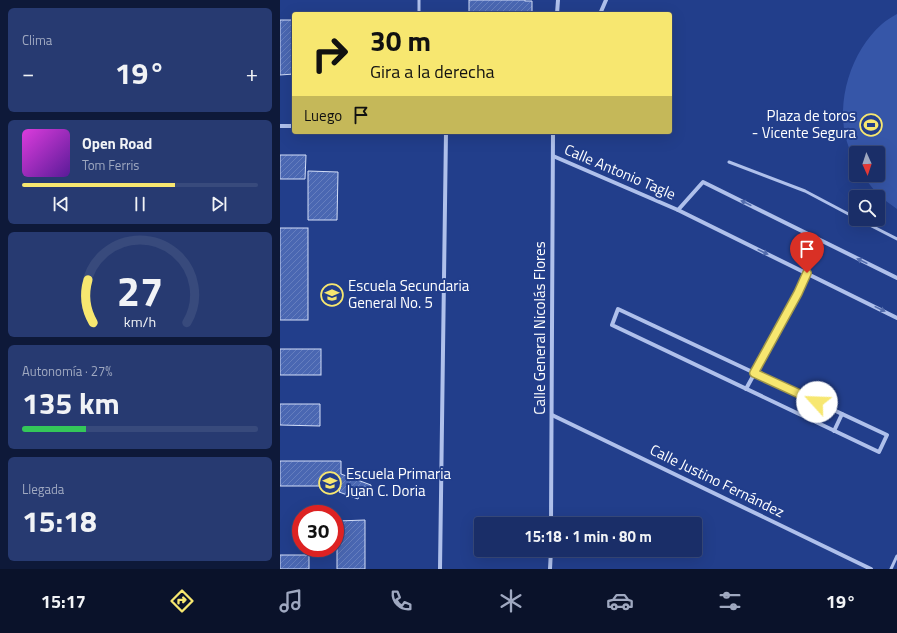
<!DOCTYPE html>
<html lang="es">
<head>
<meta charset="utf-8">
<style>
	body { margin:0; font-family:"Titillium Web",sans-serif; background:#273a71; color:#f1f3f6; height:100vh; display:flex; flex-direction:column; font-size:15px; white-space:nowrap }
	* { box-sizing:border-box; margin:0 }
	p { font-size:13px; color:#9fa8c0 }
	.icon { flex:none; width:22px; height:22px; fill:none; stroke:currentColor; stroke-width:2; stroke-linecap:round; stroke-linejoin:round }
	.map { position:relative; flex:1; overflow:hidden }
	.drawer { display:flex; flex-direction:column; gap:8px; padding:8px; background:#0e1939; width:280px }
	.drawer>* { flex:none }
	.guide { position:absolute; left:12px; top:12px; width:380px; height:122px; border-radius:4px; box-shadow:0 4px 16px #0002,0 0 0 1px #384a7c; background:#f7e770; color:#111; overflow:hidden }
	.needle { width:26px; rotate:177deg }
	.buttons { position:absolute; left:569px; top:146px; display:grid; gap:8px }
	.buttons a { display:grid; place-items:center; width:36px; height:36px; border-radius:4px; background:#1a2e68; box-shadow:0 4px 16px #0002,0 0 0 1px #384a7c; font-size:20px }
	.speed { position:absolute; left:12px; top:505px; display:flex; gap:8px; font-size:20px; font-weight:700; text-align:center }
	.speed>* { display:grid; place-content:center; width:52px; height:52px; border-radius:50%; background:#1a2e68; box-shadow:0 4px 16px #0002,0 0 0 1px #384a7c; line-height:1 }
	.speed .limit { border:6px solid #d22; background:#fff; color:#111 }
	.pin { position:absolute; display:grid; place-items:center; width:34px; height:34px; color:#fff; margin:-41px -17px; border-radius:50% 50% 50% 0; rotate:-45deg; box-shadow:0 0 4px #0007 }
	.pin .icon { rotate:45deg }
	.me { position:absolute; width:44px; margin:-22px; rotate:295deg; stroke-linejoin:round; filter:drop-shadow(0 0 3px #0008) }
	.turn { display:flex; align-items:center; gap:14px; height:84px; padding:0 12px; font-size:18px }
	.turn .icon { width:52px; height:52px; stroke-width:2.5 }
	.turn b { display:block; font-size:28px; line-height:34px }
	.then { display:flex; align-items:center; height:38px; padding:0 12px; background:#0003; gap:8px; font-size:15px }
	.big { font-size:30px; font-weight:700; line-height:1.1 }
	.drawer .widget { flex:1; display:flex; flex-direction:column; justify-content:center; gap:6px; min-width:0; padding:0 14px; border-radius:6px; background:#273a71 }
	.drawer .dial { align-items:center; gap:0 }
	.dial svg { height:104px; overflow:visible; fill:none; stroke:#384a7c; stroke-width:7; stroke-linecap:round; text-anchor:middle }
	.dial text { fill:#f1f3f6; stroke:none }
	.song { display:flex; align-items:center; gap:12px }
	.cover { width:48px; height:48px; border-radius:6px; background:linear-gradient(135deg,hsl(300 70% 55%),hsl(270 70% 35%)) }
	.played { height:4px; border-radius:2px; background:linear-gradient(90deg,#f7e770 65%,#384a7c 65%) }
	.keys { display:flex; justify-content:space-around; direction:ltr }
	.heat { display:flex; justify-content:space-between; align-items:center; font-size:22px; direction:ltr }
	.charge { height:6px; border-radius:3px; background:linear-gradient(90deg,#34c759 27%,#384a7c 0) }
	.trip { position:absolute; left:194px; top:517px; width:228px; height:40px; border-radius:4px; background:#1a2e68; box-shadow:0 4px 16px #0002,0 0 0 1px #384a7c; font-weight:700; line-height:40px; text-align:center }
	.tab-bar { display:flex; height:64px; justify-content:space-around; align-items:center; background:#0a122a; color:#9fa8c0 }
	.tab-bar .icon { width:28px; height:28px }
	.tab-bar .active { color:#f7e770 }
	.tab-bar b { font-size:18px; color:#f1f3f6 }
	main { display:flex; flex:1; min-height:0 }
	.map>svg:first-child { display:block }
	.pitch { fill:#3656a8 }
	.building { fill:url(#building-hatch); stroke:#d3def8 }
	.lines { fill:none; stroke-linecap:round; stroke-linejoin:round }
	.lane { stroke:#afc0eb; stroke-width:3 }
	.street { stroke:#afc0eb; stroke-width:4 }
	.oneway { fill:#536cad }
	.route-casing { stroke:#a19649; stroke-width:10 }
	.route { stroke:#f7e770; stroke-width:7 }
	.labels { text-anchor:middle; stroke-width:4; stroke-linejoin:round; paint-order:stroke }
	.poi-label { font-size:15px; fill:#fff; stroke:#223e8b; text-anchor:start }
	.street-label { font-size:15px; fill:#fff; stroke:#223e8b }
</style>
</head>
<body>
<main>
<section class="drawer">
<div class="widget"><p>Clima</p>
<div class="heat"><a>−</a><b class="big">19°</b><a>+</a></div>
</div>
<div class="widget">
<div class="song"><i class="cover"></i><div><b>Open Road</b><p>Tom Ferris</p></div></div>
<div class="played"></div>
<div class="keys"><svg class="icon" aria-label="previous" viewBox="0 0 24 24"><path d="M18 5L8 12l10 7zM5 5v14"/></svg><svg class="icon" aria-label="pause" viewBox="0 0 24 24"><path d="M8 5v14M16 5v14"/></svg><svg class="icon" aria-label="next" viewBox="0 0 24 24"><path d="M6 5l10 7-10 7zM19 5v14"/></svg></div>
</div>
<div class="widget dial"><svg viewBox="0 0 100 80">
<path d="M14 69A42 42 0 1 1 86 69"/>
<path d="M14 69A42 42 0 0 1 10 36" stroke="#f7e770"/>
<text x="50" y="56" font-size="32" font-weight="700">27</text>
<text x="50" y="72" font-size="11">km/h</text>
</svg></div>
<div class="widget"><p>Autonomía · 27%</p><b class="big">135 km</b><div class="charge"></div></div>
<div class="widget"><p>Llegada</p><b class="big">15:18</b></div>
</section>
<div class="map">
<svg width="617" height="569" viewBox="0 0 617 569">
	<defs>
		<pattern id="building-hatch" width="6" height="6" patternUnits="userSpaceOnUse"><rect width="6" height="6" fill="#4a67b2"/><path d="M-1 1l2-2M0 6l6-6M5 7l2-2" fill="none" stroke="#657ebe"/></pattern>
	</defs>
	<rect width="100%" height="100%" fill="#223e8b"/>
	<!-- pitch -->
	<path class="pitch" d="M617 14V209L599 196 582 175H598V153H576V164C573 157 569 149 567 142 555 102 571 51 602 24 606 20 612 17 617 14Z"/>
	<!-- building -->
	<g class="building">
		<polygon points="189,0 245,0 245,1 252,1 252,14 189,14"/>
		<polygon points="0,20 14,20 14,74 0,75"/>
		<polygon points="0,155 26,155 25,179 0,179"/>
		<polygon points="28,171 58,172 57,220 28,220"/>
		<rect x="0" y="228" width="28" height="92"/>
		<rect x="0" y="349" width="41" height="26"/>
		<polygon points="0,404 40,404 40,426 0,425"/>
		<polygon points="0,461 61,461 61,474 91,485 91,487 83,487 78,499 59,492 61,486 0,486"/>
		<polygon points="85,520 85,569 57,569 57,521"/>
		<rect x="0" y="555" width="29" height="14"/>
	</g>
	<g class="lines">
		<!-- lane -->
		<g class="lane">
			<polyline points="139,14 139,0"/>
			<polyline points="449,162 525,191 576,218"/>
			<polyline points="578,219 617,239"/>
			<polyline points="611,569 617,556"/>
		</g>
		<!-- street -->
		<g class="street">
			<polyline points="277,14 278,0"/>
			<polyline points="320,14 326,0"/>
			<polyline points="0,126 14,126"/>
			<polyline points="273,156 398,210 617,318"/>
			<polyline points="398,210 423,182 617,278"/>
			<polygon points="338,309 607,435 599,452 332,325"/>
			<polyline points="466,389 518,293 527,273"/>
			<polyline points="272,415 591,569"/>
			<polyline points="554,431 562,414"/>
			<polyline points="271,524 273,132"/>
			<polyline points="160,569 166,132"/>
			<polyline points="270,569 271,550"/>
		</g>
	</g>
	<!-- one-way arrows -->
	<defs><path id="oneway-solid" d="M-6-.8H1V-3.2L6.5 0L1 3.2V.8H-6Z"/></defs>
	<g class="oneway">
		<use href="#oneway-solid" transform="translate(466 203) rotate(-154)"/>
		<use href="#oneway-solid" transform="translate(483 252) rotate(26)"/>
		<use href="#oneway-solid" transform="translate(582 261) rotate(-154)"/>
		<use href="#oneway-solid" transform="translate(600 309) rotate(26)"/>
	</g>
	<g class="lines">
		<!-- route casing -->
		<g class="route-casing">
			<polyline id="route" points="527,273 518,293 474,373 537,402"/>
		</g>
		<!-- route -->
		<use href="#route" class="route"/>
	</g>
	<!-- icons -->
	<defs>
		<g id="stadium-ring" transform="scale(1.15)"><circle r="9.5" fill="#223e8b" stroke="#f7e770" stroke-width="1.5"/><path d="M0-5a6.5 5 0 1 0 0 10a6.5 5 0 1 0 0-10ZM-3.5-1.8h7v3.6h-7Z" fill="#f7e770"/></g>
		<g id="school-ring" transform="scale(1.15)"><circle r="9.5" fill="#223e8b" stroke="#f7e770" stroke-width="1.5"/><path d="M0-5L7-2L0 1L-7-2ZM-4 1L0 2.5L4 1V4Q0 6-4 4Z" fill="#f7e770"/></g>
	</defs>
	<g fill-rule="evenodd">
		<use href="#stadium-ring" x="591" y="125"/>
		<use href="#school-ring" x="52" y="295"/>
		<use href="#school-ring" x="50" y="483"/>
	</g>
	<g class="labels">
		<!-- poi labels -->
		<g class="poi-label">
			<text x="576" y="121" text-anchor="end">Plaza de toros<tspan x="576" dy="17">- Vicente Segura</tspan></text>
			<text x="68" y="291">Escuela Secundaria<tspan x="68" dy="17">General No. 5</tspan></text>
			<text x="66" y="479">Escuela Primaria<tspan x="66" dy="17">Juan C. Doria</tspan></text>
		</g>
		<!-- street labels -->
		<g class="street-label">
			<text transform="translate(340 172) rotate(23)" y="5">Calle Antonio Tagle</text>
			<text transform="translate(260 328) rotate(-90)" y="5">Calle General Nicolás Flores</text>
			<text transform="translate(437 481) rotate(26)" y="5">Calle Justino Fernández</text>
		</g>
	</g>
</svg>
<div class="buttons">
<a><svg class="needle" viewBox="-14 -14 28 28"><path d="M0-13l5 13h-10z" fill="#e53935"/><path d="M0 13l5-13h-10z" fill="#9fa8c0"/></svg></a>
<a><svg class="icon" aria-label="search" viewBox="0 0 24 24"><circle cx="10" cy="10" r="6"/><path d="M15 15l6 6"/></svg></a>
</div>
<div class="speed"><div class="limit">30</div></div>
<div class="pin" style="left:527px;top:273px;background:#d93025"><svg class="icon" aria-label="arrive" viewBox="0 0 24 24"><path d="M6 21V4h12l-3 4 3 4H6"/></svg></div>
<svg class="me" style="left:537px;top:402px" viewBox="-20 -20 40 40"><circle r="19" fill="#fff"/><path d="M0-13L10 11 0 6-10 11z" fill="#f7e770"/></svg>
<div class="trip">15:18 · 1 min · 80 m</div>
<div class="guide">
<div class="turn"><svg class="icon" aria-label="right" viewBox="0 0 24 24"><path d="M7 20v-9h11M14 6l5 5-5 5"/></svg><div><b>30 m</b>Gira a la derecha</div></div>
<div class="then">Luego<svg class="icon" aria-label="arrive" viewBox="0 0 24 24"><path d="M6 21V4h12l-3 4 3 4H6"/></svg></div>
</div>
</div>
</main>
<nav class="tab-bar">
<b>15:17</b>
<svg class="icon active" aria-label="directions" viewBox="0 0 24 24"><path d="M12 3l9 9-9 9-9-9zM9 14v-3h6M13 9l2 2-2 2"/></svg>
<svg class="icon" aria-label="music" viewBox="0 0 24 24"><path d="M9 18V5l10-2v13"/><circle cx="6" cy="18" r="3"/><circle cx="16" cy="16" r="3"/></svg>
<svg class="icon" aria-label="phone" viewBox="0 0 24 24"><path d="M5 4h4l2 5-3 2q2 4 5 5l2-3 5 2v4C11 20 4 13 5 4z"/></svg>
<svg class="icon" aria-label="climate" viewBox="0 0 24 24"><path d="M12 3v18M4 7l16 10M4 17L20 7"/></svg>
<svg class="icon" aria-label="car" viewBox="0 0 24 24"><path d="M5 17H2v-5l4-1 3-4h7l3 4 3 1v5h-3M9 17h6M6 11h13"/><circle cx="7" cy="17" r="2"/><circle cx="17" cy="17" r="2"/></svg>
<svg class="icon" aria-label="filters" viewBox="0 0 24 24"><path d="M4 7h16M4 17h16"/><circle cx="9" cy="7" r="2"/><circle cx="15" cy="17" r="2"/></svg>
<b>19°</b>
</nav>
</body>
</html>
